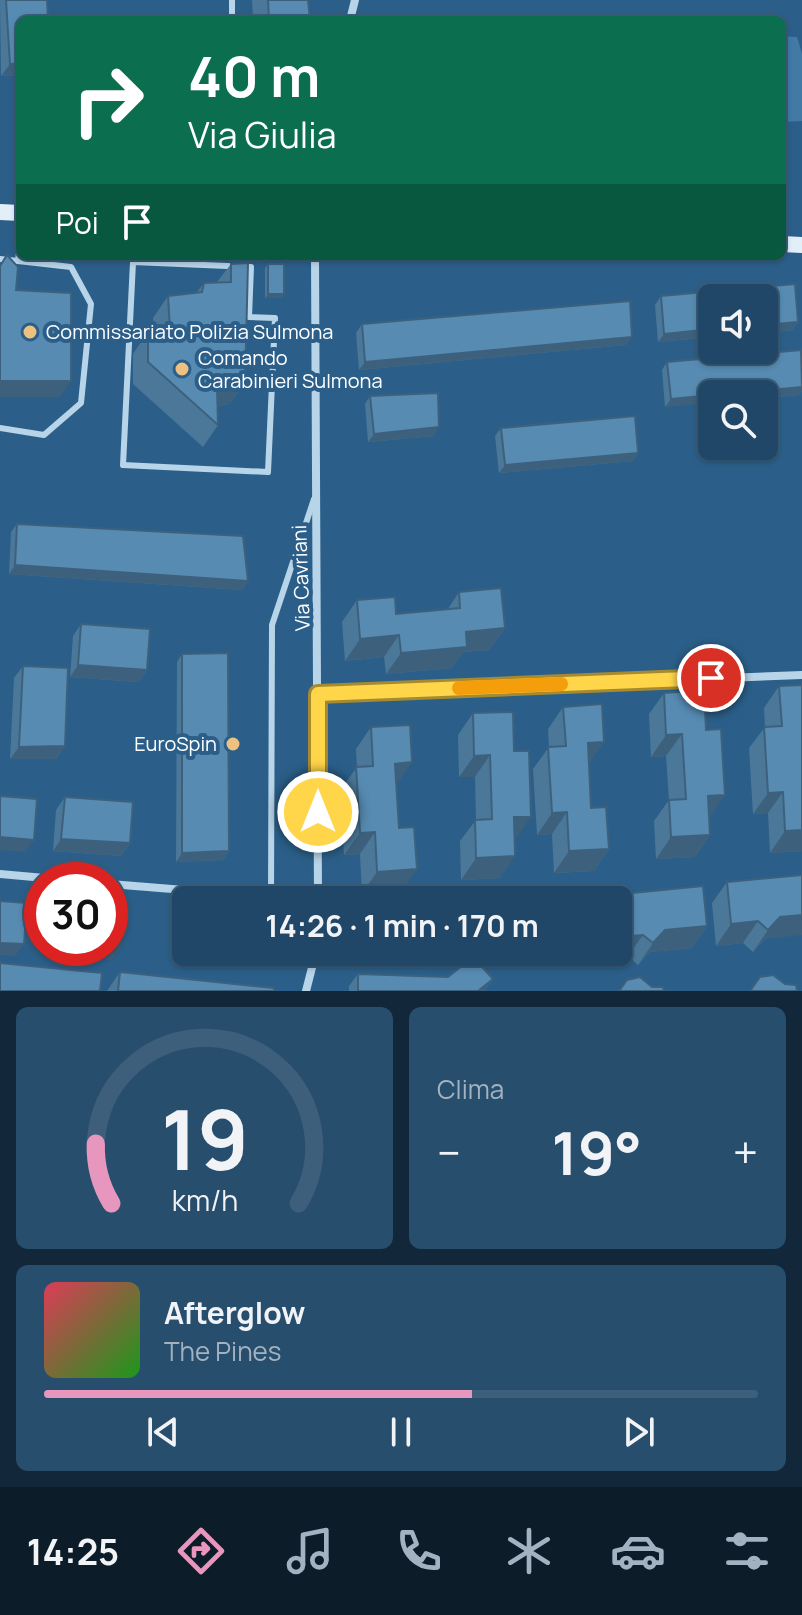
<!DOCTYPE html>
<html lang="it">
<head>
<meta charset="utf-8">
<style>
	body { margin:0; font-family:Manrope,sans-serif; background:#284e6d; color:#f1f3f6; height:100vh; display:flex; flex-direction:column; font-size:30px; white-space:nowrap }
	* { box-sizing:border-box; margin:0 }
	p { font-size:26px; color:#a2b2c0 }
	.icon { flex:none; width:44px; height:44px; fill:none; stroke:currentColor; stroke-width:2; stroke-linecap:round; stroke-linejoin:round }
	.map { position:relative; height:991px; overflow:hidden }
	.panel { display:flex; flex-direction:column; gap:16px; padding:16px; background:#122739; flex:1 }
	.panel>* { flex:none }
	.banner { position:absolute; left:16px; top:16px; width:770px; height:244px; border-radius:12px; box-shadow:0 2px 6px #0004,0 0 0 2px #3d5f7b; background:#0b6e4f; color:#fff; overflow:hidden }
	.controls { position:absolute; left:698px; top:284px; display:grid; gap:16px }
	.controls a { display:grid; place-items:center; width:80px; height:80px; border-radius:12px; background:#204767; box-shadow:0 2px 6px #0004,0 0 0 2px #3d5f7b; font-size:40px }
	.speed { position:absolute; left:24px; top:862px; display:flex; gap:16px; font-size:40px; font-weight:700; text-align:center }
	.speed>* { display:grid; place-content:center; width:104px; height:104px; border-radius:50%; background:#204767; box-shadow:0 2px 6px #0004,0 0 0 2px #3d5f7b; line-height:1 }
	.speed .limit { border:12px solid #d22; background:#fff; color:#111 }
	.pin { position:absolute; display:grid; place-items:center; width:68px; height:68px; color:#fff; margin:-34px; border:4px solid #fff; border-radius:50%; box-shadow:0 2px 8px #0007 }
	.me { position:absolute; width:88px; margin:-44px; rotate:0deg; stroke-linejoin:round; filter:drop-shadow(0 0 6px #0008) }
	.turn { display:flex; align-items:center; gap:28px; height:168px; padding:0 40px; font-size:36px }
	.turn .icon { width:104px; height:104px; stroke-width:2.5 }
	.turn b { display:block; font-size:56px; line-height:68px }
	.then { display:flex; align-items:center; height:76px; padding:0 40px; background:#0003; gap:16px; font-size:30px }
	.big { font-size:60px; font-weight:700; line-height:1.1 }
	.panel .card { flex:1; display:flex; flex-direction:column; justify-content:center; gap:12px; min-width:0; padding:0 28px; border-radius:12px; background:#284e6d }
	.panel .dial { align-items:center; gap:0 }
	.dial svg { height:208px; overflow:visible; fill:none; stroke:#3d5f7b; stroke-width:7; stroke-linecap:round; text-anchor:middle }
	.dial text { fill:#f1f3f6; stroke:none }
	.song { display:flex; align-items:center; gap:24px }
	.cover { width:96px; height:96px; border-radius:12px; background:linear-gradient(135deg,hsl(350 70% 55%),hsl(120 70% 35%)) }
	.played { height:8px; border-radius:4px; background:linear-gradient(90deg,#e797bd 60%,#3d5f7b 60%) }
	.keys { display:flex; justify-content:space-around; direction:ltr }
	.heat { display:flex; justify-content:space-between; align-items:center; font-size:44px; direction:ltr }
	.panel .tiles { flex:1; display:grid; gap:16px; grid-template-columns:1fr 1fr }
	.card:last-child { grid-column:span 2 }
	.trip { position:absolute; left:172px; top:886px; width:460px; height:80px; border-radius:12px; background:#204767; box-shadow:0 2px 6px #0004,0 0 0 2px #3d5f7b; font-weight:700; line-height:80px; text-align:center }
	.dock { display:flex; height:128px; justify-content:space-around; align-items:center; background:#0d1c29; color:#a2b2c0 }
	.dock .icon { width:56px; height:56px }
	.dock .selected { color:#e797bd }
	.dock b { font-size:36px; color:#f1f3f6 }
	.map>svg:first-child { display:block }
	.green { fill:#407aa5 }
	.lines { fill:none; stroke-linecap:round; stroke-linejoin:round }
	.lane { stroke:#b8d4e8; stroke-width:6 }
	.street { stroke:#b8d4e8; stroke-width:8 }
	.secondary { stroke:#e2eef8; stroke-width:16 }
	.wall { fill:#4b7899 }
	.shaded-wall { fill:#3d617d }
	.building { fill:#578bb2; stroke:#3d617d; stroke-width:2 }
	.route-casing { stroke:#a68a30; stroke-width:20 }
	.route { stroke:#ffd54a; stroke-width:14 }
	.slow { stroke:#f59e0b; stroke-width:14 }
	.poi-dot { fill:#eec180; stroke:#2b5f89; stroke-width:3 }
	.labels { text-anchor:middle; stroke-width:8; stroke-linejoin:round; paint-order:stroke }
	.poi-label { font-size:20px; fill:#fff; stroke:#2b5f89; text-anchor:start }
	.street-label { font-size:20px; fill:#fff; stroke:#2b5f89 }
</style>
</head>
<body>
<div class="map">
<svg width="802" height="991" viewBox="0 0 802 991">
	<rect width="100%" height="100%" fill="#2b5f89"/>
	<!-- green -->
	<polygon class="green" points="782,36 797,37 802,54 802,121 782,122"/>
	<g class="lines">
		<!-- lane -->
		<g class="lane">
			<polyline points="232,0 232,20"/>
			<polyline points="0,259 71,267 91,304 81,403 44,435 0,428"/>
			<polyline points="18,261 20,243"/>
			<polygon points="133,262 251,267 249,317 275,318 268,472 123,465"/>
			<polyline points="271,897 272,625 314,499"/>
		</g>
		<!-- street -->
		<g class="street">
			<polyline points="350,20 355,0"/>
			<polyline points="315,256 318,900"/>
			<polyline points="318,694 802,675"/>
			<polyline points="0,874 67,880"/>
			<polyline points="110,884 310,900"/>
			<polyline points="306,991 316,952"/>
		</g>
		<!-- secondary -->
		<g class="secondary">
			<polyline points="0,212 20,213"/>
			<polyline points="782,244 802,245"/>
		</g>
	</g>
	<!-- wall -->
	<g class="wall">
		<polygon points="0,0 47,0 20,20 20,75 1,76"/>
		<polygon points="252,0 308,0 310,20 253,20"/>
		<polygon points="231,264 245,383 229,404 218,406 218,425 203,447 133,384 133,354 148,332 154,331 153,318 168,296 197,292 204,283 217,282"/>
		<polygon points="268,264 284,294 281,298 265,298 265,268"/>
		<polygon points="795,284 798,322 792,330 764,333 764,298 712,298 712,337 658,342 655,305 661,296"/>
		<polygon points="362,324 626,345 359,370 356,333"/>
		<polygon points="802,357 802,391 799,395 764,398 764,394 665,407 662,370 667,362"/>
		<polygon points="370,396 434,436 368,442 365,404"/>
		<polygon points="501,428 638,453 633,461 499,473 495,436"/>
		<polygon points="17,524 248,581 242,590 9,574 11,532"/>
		<polygon points="459,592 505,628 489,650 463,652 452,668 386,674 384,657 345,661 342,622 357,600 396,614 448,609"/>
		<polygon points="81,624 147,670 138,682 70,677 73,636"/>
		<polygon points="182,654 229,851 223,860 176,862 177,662"/>
		<polygon points="23,666 65,746 56,759 10,759 14,678"/>
		<polygon points="779,686 802,851 770,853 768,813 753,814 749,748 765,727 764,708"/>
		<polygon points="704,690 710,835 695,857 656,859 654,821 669,800 666,756 651,757 649,714 664,693"/>
		<polygon points="563,707 589,764 591,808 609,849 594,871 554,873 552,834 537,835 533,769 549,747 548,729"/>
		<polygon points="513,712 516,838 514,839 500,878 461,880 460,841 476,820 475,777 459,777 458,735 473,713"/>
		<polygon points="371,727 397,784 401,891 362,893 360,854 344,855 341,789 357,767 356,749"/>
		<polygon points="65,797 130,843 121,856 53,851 56,810"/>
		<polygon points="802,875 765,939 753,952 743,943 716,946 712,903 727,882"/>
		<polygon points="612,895 707,926 692,948 650,952 638,965 628,956 601,959 600,952 618,952 618,900 608,900"/>
		<polygon points="120,972 274,991 107,991"/>
		<polygon points="358,974 448,977 493,979 484,991 349,991 349,986"/>
	</g>
	<!-- shaded-wall -->
	<g class="shaded-wall">
		<polygon points="20,63 20,75 1,76 10,64"/>
		<polygon points="268,294 284,294 281,298 265,298"/>
		<polygon points="798,322 792,330 764,333 764,325"/>
		<polygon points="712,329 712,337 658,342 664,334"/>
		<polygon points="632,337 626,345 359,370 365,362"/>
		<polygon points="0,381 71,381 60,397 0,397"/>
		<polygon points="245,383 229,404 202,409 217,387"/>
		<polygon points="802,387 802,391 799,395 764,398 764,394 727,394"/>
		<polygon points="712,395 712,403 665,407 671,399"/>
		<polygon points="439,427 434,436 368,442 374,434"/>
		<polygon points="638,453 633,461 499,473 505,465"/>
		<polygon points="15,565 248,581 242,590 9,574"/>
		<polygon points="505,628 489,650 463,652 452,668 386,674 401,653 466,632"/>
		<polygon points="399,635 384,657 345,661 360,639"/>
		<polygon points="78,665 147,670 138,682 70,677"/>
		<polygon points="682,734 666,756 651,757 666,735"/>
		<polygon points="604,742 589,764 588,743"/>
		<polygon points="65,746 56,759 10,759 19,747"/>
		<polygon points="490,755 475,777 459,777 474,756"/>
		<polygon points="412,762 397,784 395,764"/>
		<polygon points="783,792 768,813 753,814 768,793"/>
		<polygon points="725,795 710,817 692,818 708,796"/>
		<polygon points="567,812 552,834 537,835 552,813"/>
		<polygon points="514,817 531,817 516,838 499,839"/>
		<polygon points="802,830 802,851 770,853 785,831"/>
		<polygon points="375,832 360,854 344,855 360,833"/>
		<polygon points="710,835 695,857 656,859 671,837"/>
		<polygon points="0,837 34,840 25,852 0,850"/>
		<polygon points="61,839 130,843 121,856 53,851"/>
		<polygon points="609,849 594,871 554,873 569,851"/>
		<polygon points="229,851 223,860 176,862 182,853"/>
		<polygon points="515,856 500,878 461,880 476,858"/>
		<polygon points="417,869 401,891 362,893 377,872"/>
		<polygon points="802,915 802,935 765,939 753,952 768,930 780,917"/>
		<polygon points="758,921 743,943 716,946 731,924"/>
		<polygon points="707,926 692,948 650,952 638,965 653,943 665,930"/>
		<polygon points="643,935 628,956 601,959 606,952 618,952 618,937"/>
		<polygon points="0,943 24,944 15,956 0,955"/>
		<polygon points="48,948 120,948 111,960 42,955"/>
		<polygon points="493,979 484,991 478,991"/>
	</g>
	<!-- building -->
	<g class="building">
		<polygon points="6,0 47,0 48,20 20,20 20,63 10,64"/>
		<polygon points="268,0 308,0 310,20 269,20"/>
		<polygon points="7,255 18,267 16,290 71,293 71,381 0,381 0,266"/>
		<polygon points="248,263 245,383 217,387 218,425 148,362 148,332 170,329 168,296 202,292 204,283 231,282 231,264"/>
		<rect x="268" y="264" width="16" height="30"/>
		<polygon points="795,284 798,322 764,325 764,298 712,298 712,329 664,334 661,296"/>
		<polygon points="630,301 632,337 365,362 362,324"/>
		<polygon points="801,350 802,387 727,394 712,394 712,395 671,399 667,362"/>
		<polygon points="438,393 439,427 374,434 370,396"/>
		<polygon points="635,416 638,453 505,465 501,428"/>
		<polygon points="17,524 243,536 248,581 15,565"/>
		<polygon points="501,588 505,628 466,632 467,647 401,653 399,635 360,639 357,600 395,597 396,614 460,608 459,592"/>
		<polygon points="81,624 150,629 147,670 78,665"/>
		<polygon points="228,653 229,851 182,853 182,654"/>
		<polygon points="23,666 68,668 65,746 19,747"/>
		<polygon points="802,685 802,830 785,831 783,792 768,793 764,727 782,726 779,686"/>
		<polygon points="704,690 706,730 721,729 725,795 708,796 710,835 671,837 669,800 686,799 682,734 666,735 664,693"/>
		<polygon points="602,704 604,742 588,743 591,808 606,807 609,849 569,851 567,812 552,813 548,747 566,746 563,707"/>
		<polygon points="513,712 514,751 529,751 531,817 514,817 515,856 476,858 475,820 492,819 490,755 474,756 473,713"/>
		<polygon points="410,725 412,762 395,764 399,828 414,827 417,869 377,872 375,832 360,833 356,767 373,766 371,727"/>
		<polygon points="0,796 37,799 34,840 0,837"/>
		<polygon points="65,797 133,802 130,843 61,839"/>
		<polygon points="802,875 802,915 780,917 768,930 758,921 731,924 727,882"/>
		<polygon points="703,886 707,926 665,930 653,943 643,935 618,937 618,900 612,900 612,895"/>
		<polygon points="0,901 27,903 24,944 0,943"/>
		<polygon points="110,906 122,907 120,948 110,948"/>
		<polygon points="473,957 493,979 478,991 358,991 358,974 448,977"/>
		<polygon points="0,963 102,973 100,991 0,991"/>
		<polygon points="120,972 274,988 274,991 118,991"/>
		<polygon points="773,975 785,984 796,985 797,991 750,991 760,977"/>
		<polygon points="640,977 652,987 663,987 664,991 619,991 627,980"/>
	</g>
	<g class="lines">
		<!-- route casing -->
		<g class="route-casing">
			<polyline id="route" points="318,812 318,694 711,678"/>
		</g>
		<!-- route -->
		<use href="#route" class="route"/>
		<!-- slow -->
		<polyline class="slow" points="459,688 561,684"/>
	</g>
	<!-- markers -->
	<g class="poi-dot">
		<circle cx="30" cy="332" r="8"/>
		<circle cx="182" cy="369" r="8"/>
		<circle cx="233" cy="744" r="8"/>
	</g>
	<g class="labels">
		<!-- poi labels -->
		<g class="poi-label">
			<text x="46" y="339">Commissariato Polizia Sulmona</text>
			<text x="198" y="365">Comando<tspan x="198" dy="23">Carabinieri Sulmona</tspan></text>
			<text x="217" y="751" text-anchor="end">EuroSpin</text>
		</g>
		<!-- street labels -->
		<g class="street-label">
			<text transform="translate(301 578) rotate(-92)" y="7">Via Cavriani</text>
		</g>
	</g>
</svg>
<div class="controls">
<a><svg class="icon" aria-label="sound" viewBox="0 0 24 24"><path d="M4 9h4l5-4v14l-5-4H4zM17 9q2 3 0 6"/></svg></a>
<a><svg class="icon" aria-label="search" viewBox="0 0 24 24"><circle cx="10" cy="10" r="6"/><path d="M15 15l6 6"/></svg></a>
</div>
<div class="speed"><div class="limit">30</div></div>
<div class="pin" style="left:711px;top:678px;background:#d93025"><svg class="icon" aria-label="arrive" viewBox="0 0 24 24"><path d="M6 21V4h12l-3 4 3 4H6"/></svg></div>
<svg class="me" style="left:318px;top:812px" viewBox="-20 -20 40 40"><circle r="17" fill="#ffd54a" stroke="#fff" stroke-width="3"/><path d="M0-11L8 9 0 5-8 9z" fill="#fff"/></svg>
<div class="trip">14:26 · 1 min · 170 m</div>
<div class="banner">
<div class="turn"><svg class="icon" aria-label="right" viewBox="0 0 24 24"><path d="M7 20v-9h11M14 6l5 5-5 5"/></svg><div><b>40 m</b>Via Giulia</div></div>
<div class="then">Poi<svg class="icon" aria-label="arrive" viewBox="0 0 24 24"><path d="M6 21V4h12l-3 4 3 4H6"/></svg></div>
</div>
</div>
<section class="panel">
<div class="tiles">
<div class="card dial"><svg viewBox="0 0 100 80">
<path d="M14 69A42 42 0 1 1 86 69"/>
<path d="M14 69A42 42 0 0 1 8 46" stroke="#e797bd"/>
<text x="50" y="56" font-size="32" font-weight="700">19</text>
<text x="50" y="72" font-size="11">km/h</text>
</svg></div>
<div class="card"><p>Clima</p>
<div class="heat"><a>−</a><b class="big">19°</b><a>+</a></div>
</div>
<div class="card">
<div class="song"><i class="cover"></i><div><b>Afterglow</b><p>The Pines</p></div></div>
<div class="played"></div>
<div class="keys"><svg class="icon" aria-label="previous" viewBox="0 0 24 24"><path d="M18 5L8 12l10 7zM5 5v14"/></svg><svg class="icon" aria-label="pause" viewBox="0 0 24 24"><path d="M8 5v14M16 5v14"/></svg><svg class="icon" aria-label="next" viewBox="0 0 24 24"><path d="M6 5l10 7-10 7zM19 5v14"/></svg></div>
</div>
</div>
</section>
<nav class="dock">
<b>14:25</b>
<svg class="icon selected" aria-label="directions" viewBox="0 0 24 24"><path d="M12 3l9 9-9 9-9-9zM9 14v-3h6M13 9l2 2-2 2"/></svg>
<svg class="icon" aria-label="music" viewBox="0 0 24 24"><path d="M9 18V5l10-2v13"/><circle cx="6" cy="18" r="3"/><circle cx="16" cy="16" r="3"/></svg>
<svg class="icon" aria-label="phone" viewBox="0 0 24 24"><path d="M5 4h4l2 5-3 2q2 4 5 5l2-3 5 2v4C11 20 4 13 5 4z"/></svg>
<svg class="icon" aria-label="climate" viewBox="0 0 24 24"><path d="M12 3v18M4 7l16 10M4 17L20 7"/></svg>
<svg class="icon" aria-label="car" viewBox="0 0 24 24"><path d="M5 17H2v-5l4-1 3-4h7l3 4 3 1v5h-3M9 17h6M6 11h13"/><circle cx="7" cy="17" r="2"/><circle cx="17" cy="17" r="2"/></svg>
<svg class="icon" aria-label="filters" viewBox="0 0 24 24"><path d="M4 7h16M4 17h16"/><circle cx="9" cy="7" r="2"/><circle cx="15" cy="17" r="2"/></svg>
</nav>
</body>
</html>
